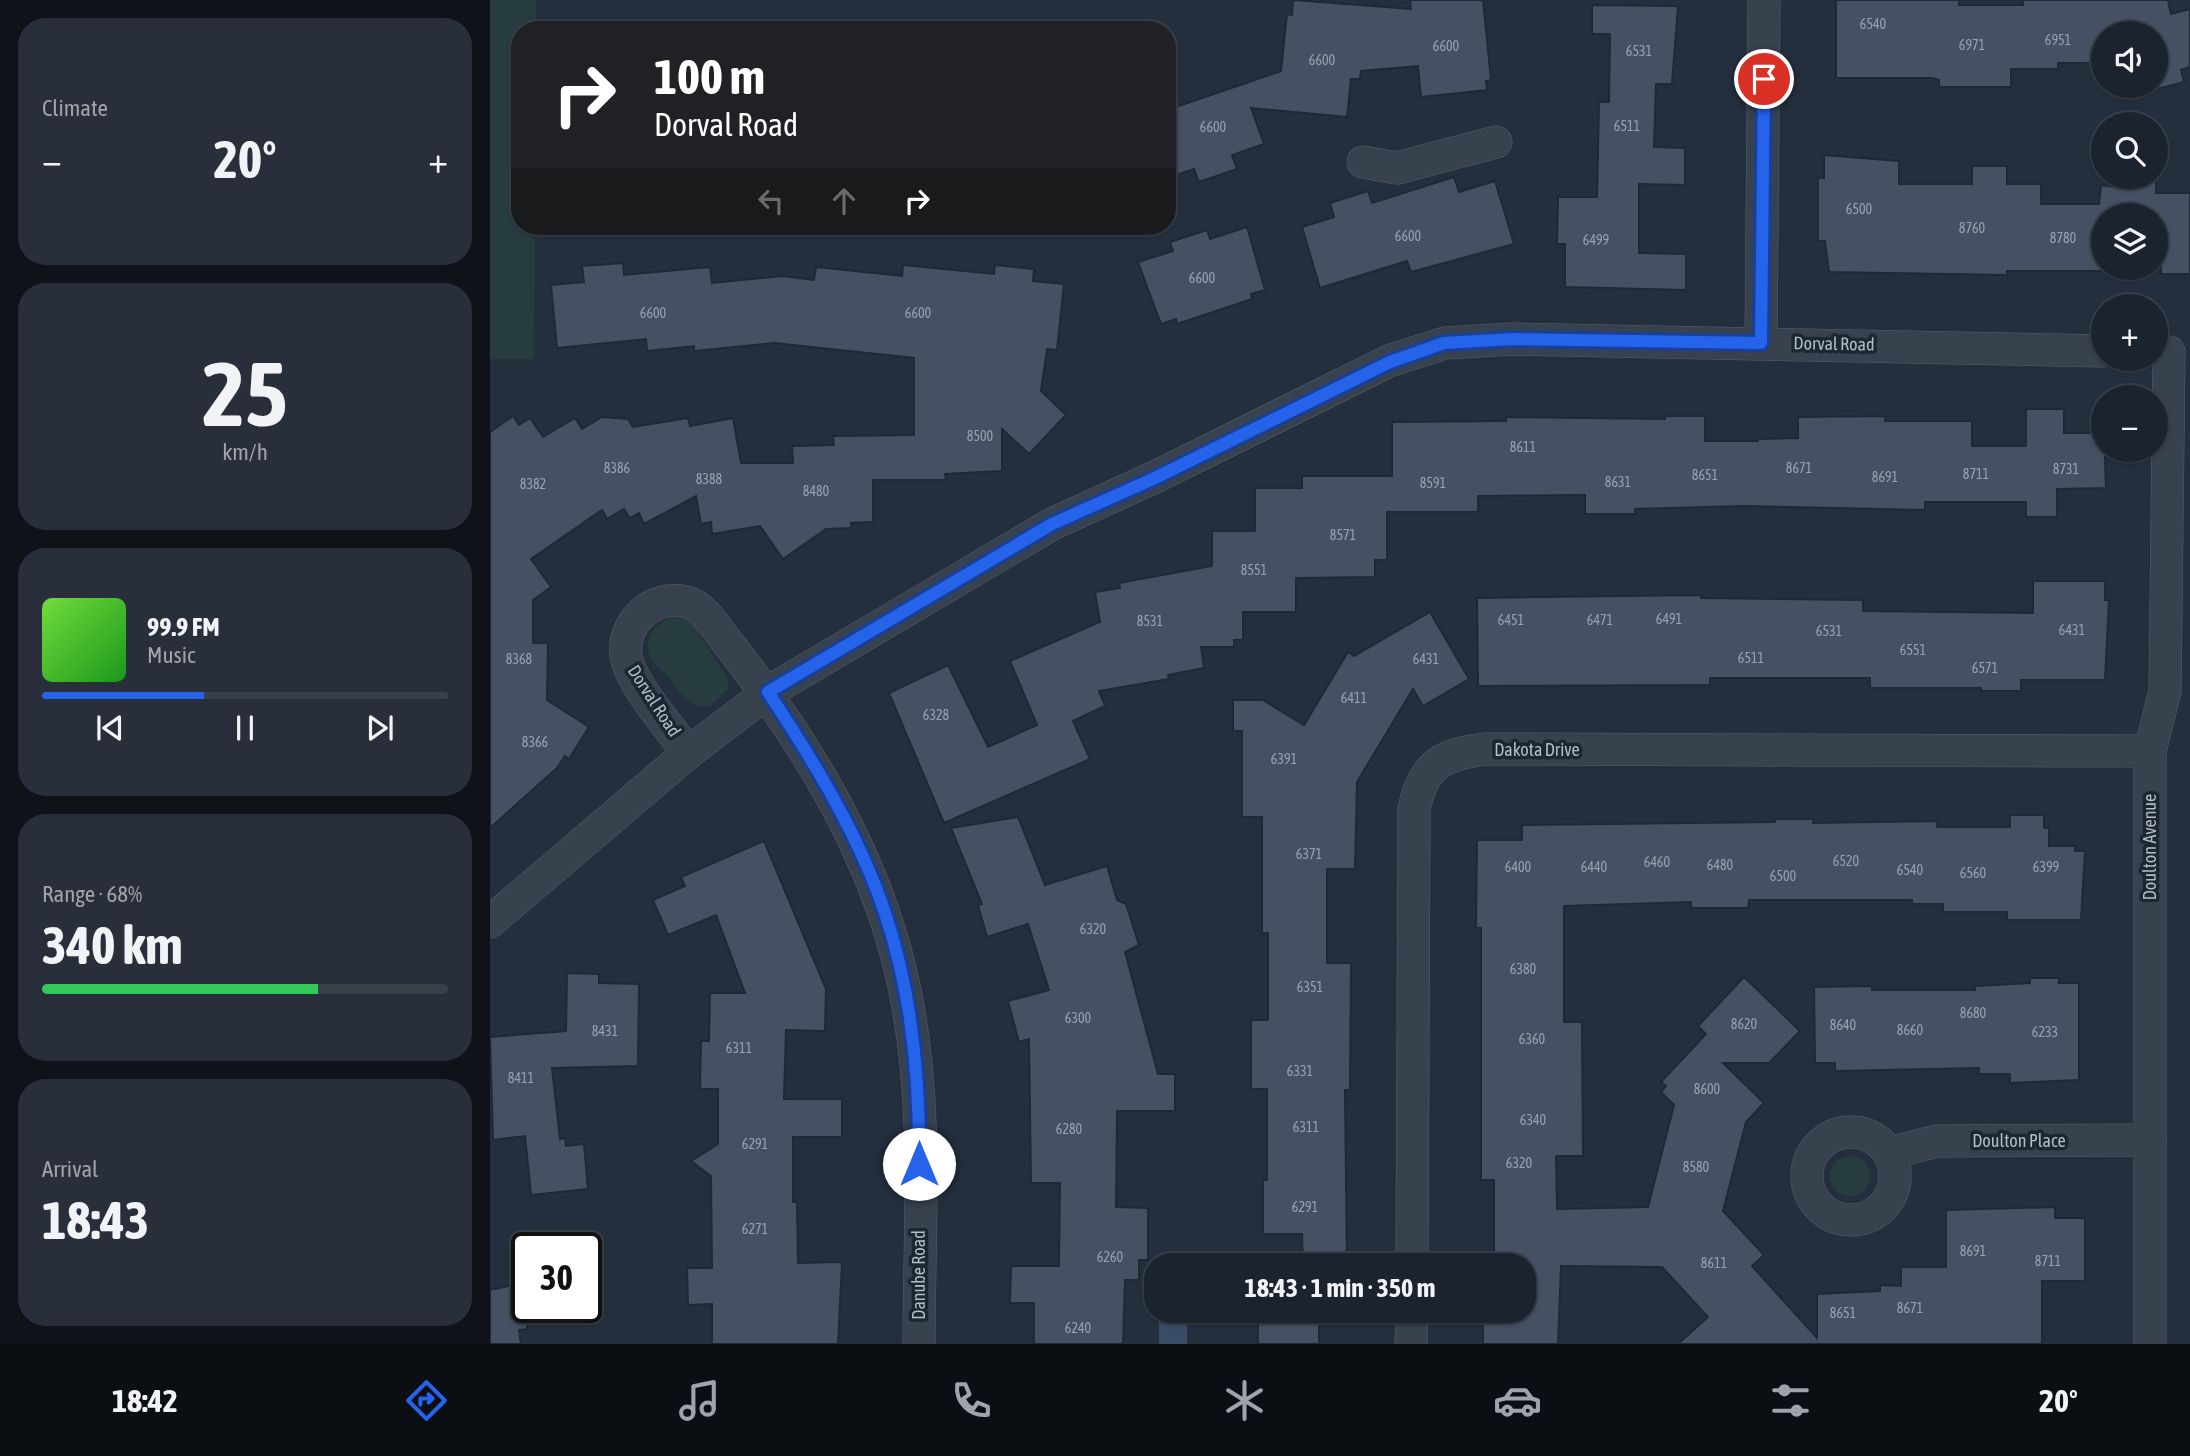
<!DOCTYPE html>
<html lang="en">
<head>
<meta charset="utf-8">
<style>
	body { margin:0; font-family:"Asap Condensed",sans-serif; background:#282f3a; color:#f1f3f6; height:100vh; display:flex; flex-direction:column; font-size:26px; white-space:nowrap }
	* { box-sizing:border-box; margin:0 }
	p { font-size:23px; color:#a0a4aa }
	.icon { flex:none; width:38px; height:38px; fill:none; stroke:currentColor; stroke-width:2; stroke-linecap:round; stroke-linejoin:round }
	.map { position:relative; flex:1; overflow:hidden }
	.panel { display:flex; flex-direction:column; gap:18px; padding:18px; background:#0f1319; width:490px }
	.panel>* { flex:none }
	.guide { position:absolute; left:21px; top:21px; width:665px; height:214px; border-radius:28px; box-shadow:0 2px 5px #0004,0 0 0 2px #39404a; background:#202124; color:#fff; overflow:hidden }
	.tools { position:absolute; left:1601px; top:21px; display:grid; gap:14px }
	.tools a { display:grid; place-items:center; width:77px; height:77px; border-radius:50%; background:#1b232e; box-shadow:0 2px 5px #0004,0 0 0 2px #39404a; font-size:35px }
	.speed { position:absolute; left:21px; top:1232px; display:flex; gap:14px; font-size:35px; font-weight:700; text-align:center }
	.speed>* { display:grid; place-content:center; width:91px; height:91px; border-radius:50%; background:#1b232e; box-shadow:0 2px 5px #0004,0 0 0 2px #39404a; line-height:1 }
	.speed .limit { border:4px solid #111; border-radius:10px; background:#fff; color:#111 }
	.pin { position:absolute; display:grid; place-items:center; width:60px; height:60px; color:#fff; margin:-30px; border:4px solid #fff; border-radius:50%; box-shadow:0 2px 7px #0007 }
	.me { position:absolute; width:77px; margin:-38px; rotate:0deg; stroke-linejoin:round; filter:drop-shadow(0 0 5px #0008) }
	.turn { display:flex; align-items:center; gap:24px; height:147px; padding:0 28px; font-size:32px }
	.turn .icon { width:91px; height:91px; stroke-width:2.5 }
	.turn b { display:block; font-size:49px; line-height:60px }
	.lanes { display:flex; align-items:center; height:66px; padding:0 28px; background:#0003; justify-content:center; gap:35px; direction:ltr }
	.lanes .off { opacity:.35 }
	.big { font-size:52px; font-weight:700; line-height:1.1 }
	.panel .card { flex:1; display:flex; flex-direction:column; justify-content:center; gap:10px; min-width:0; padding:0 24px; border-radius:28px; background:#282f3a }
	.panel .dial { align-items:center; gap:0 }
	.dial b { font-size:91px; line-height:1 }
	.song { display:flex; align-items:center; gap:21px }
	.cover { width:84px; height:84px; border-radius:10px; background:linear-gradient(135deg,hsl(100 70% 55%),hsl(120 70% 35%)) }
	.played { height:7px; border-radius:4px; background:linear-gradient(90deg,#2563eb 40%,#39404a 40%) }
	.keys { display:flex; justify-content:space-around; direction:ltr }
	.heat { display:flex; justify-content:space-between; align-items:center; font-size:38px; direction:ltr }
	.charge { height:10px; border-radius:5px; background:linear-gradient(90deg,#34c759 68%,#39404a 0) }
	.trip { position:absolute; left:654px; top:1253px; width:392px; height:70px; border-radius:28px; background:#1b232e; box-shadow:0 2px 5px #0004,0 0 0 2px #39404a; font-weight:700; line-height:70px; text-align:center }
	.menu { display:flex; height:112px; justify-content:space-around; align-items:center; background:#0b0e12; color:#a0a4aa }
	.menu .icon { width:49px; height:49px }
	.menu .on { color:#2563eb }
	.menu b { font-size:32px; color:#f1f3f6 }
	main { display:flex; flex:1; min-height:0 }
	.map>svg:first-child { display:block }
	.green { fill:#263c3f }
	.water { fill:#394c67 }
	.building { fill:#455162; stroke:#1f2835; stroke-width:2 }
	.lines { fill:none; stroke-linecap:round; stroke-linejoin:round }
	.minor-casing { stroke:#565f6c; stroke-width:33 }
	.minor { stroke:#38414e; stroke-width:32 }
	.route-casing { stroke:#184099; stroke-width:18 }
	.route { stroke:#2563eb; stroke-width:12 }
	.labels { text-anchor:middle; stroke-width:7; stroke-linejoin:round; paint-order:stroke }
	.number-label { font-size:14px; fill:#98a1af }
	.street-label { font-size:18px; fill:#b4bcc9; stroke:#1d2633 }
</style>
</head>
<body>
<main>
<section class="panel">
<div class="card"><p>Climate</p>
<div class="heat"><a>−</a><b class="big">20°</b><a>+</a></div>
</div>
<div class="card dial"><b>25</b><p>km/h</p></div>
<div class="card">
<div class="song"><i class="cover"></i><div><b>99.9 FM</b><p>Music</p></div></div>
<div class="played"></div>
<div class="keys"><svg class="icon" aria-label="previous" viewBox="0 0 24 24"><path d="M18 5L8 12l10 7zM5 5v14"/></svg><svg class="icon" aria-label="pause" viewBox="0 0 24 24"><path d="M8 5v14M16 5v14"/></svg><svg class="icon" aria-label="next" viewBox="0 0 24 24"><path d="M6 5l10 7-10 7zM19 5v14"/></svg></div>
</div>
<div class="card"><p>Range · 68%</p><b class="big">340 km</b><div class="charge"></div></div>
<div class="card"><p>Arrival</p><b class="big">18:43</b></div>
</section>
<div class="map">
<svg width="1700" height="1344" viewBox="0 0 1700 1344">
	<rect width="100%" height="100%" fill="#242f3e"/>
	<!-- green -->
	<g class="green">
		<polygon points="0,0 46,0 46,30 30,30 30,226 45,226 44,359 0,359"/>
		<path d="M186 617 203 624 238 679V689L221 706C198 709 191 693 179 678 174 672 168 668 163 662 150 642 165 620 186 617Z"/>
		<circle cx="1360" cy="1176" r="20"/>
	</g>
	<!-- water -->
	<rect class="water" x="669" y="1319" width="28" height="25"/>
	<!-- building -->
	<g class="building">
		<polygon points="803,0 921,9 920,0 993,0 1001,80 996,81 997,90 931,97 928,66 871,71 870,79 861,79 857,117 761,108 774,144 742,155 747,169 709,182 704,169 677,178 677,110 791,71 797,14 802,15"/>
		<polygon points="1346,0 1469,0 1469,5 1533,5 1533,0 1678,0 1681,14 1700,9 1700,67 1691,70 1694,82 1656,92 1654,86 1666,86 1666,33 1614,33 1614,63 1568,63 1568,69 1521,69 1521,87 1449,87 1449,80 1442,78 1346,78"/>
		<polygon points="1102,5 1188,6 1182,84 1166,84 1164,147 1195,148 1195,185 1149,184 1149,253 1196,254 1196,290 1075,287 1075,244 1067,244 1068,197 1107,197 1109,102 1119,102 1120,34 1102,34"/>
		<polygon points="1334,155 1409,161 1409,184 1482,184 1482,166 1517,166 1517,184 1551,184 1551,204 1609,204 1611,185 1627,187 1627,177 1666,177 1666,193 1700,193 1700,274 1671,274 1671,254 1666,254 1666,215 1614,215 1614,268 1617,271 1517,271 1517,275 1339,272 1335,241 1328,241 1328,178 1334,178"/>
		<polygon points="964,177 969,192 1005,181 1024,244 921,272 917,261 830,288 812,227 844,217 840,203 878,191 882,203"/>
		<polygon points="757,227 775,290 761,294 762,299 687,324 686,319 671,324 648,262 683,251 680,242 717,230 720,239"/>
		<polygon points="133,263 134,275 220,267 222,283 292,276 324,280 326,267 412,276 413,265 504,274 505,265 544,269 543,281 574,284 567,350 557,349 551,391 576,415 539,454 512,429 512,471 455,474 456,480 383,480 383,522 361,523 361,528 336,529 293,559 270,526 222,534 221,522 211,524 206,496 154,524 149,513 140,518 134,509 117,519 112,510 41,559 61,587 43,600 43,643 58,643 57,700 99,727 79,759 75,756 67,768 0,828 0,432 23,416 29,425 40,418 53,437 85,418 92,429 112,417 138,419 143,427 198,418 200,426 243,418 251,463 303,463 302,446 344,445 343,436 424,435 424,358 284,343 204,351 204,346 157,351 156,339 67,348 61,285 94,282 92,266"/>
		<polygon points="1536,409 1574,409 1574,433 1614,433 1616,488 1567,489 1567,517 1536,517 1536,502 1435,502 1435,510 1254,506 1145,509 1145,514 1095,514 1095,495 988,496 988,512 897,512 897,560 885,560 885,577 806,578 806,612 753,612 753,640 744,640 744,647 711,647 714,668 678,675 679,679 609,691 615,706 583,721 600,759 454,823 399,693 458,665 498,747 547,725 520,661 610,622 605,592 630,588 629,583 722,566 722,531 765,531 765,488 812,488 812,476 902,476 902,422 1016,421 1016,417 1175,419 1175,416 1215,416 1215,441 1268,441 1268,439 1308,438 1308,417 1395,416 1395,421 1482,421 1482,446 1536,446"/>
		<polygon points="1543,581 1615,581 1615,600 1619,600 1615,680 1531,680 1531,691 1491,691 1491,688 1380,688 1380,678 1220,678 1220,685 988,686 987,598 1211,595 1211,598 1373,600 1373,611 1543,613"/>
		<polygon points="940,612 979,679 933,706 923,689 867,782 865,869 837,869 837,963 861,963 860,1090 855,1090 857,1265 813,1265 812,1234 773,1234 773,1180 777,1180 777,1089 761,1089 761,1020 778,1020 778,933 772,933 772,817 752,817 752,731 743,731 743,700 773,700 814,725 858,652 864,656"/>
		<polygon points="1520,815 1554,815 1554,828 1559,828 1559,846 1585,846 1585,851 1595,851 1591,920 1517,920 1517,912 1453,912 1453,904 1422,904 1422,900 1259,900 1258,908 1201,908 1201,902 1074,906 1074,1022 1092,1022 1093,1156 1066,1156 1067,1209 1158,1207 1184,1105 1171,1092 1176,1086 1171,1082 1216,1034 1208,1026 1254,977 1310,1031 1279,1063 1233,1063 1274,1103 1256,1122 1233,1211 1274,1255 1262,1266 1327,1338 1327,1294 1390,1291 1390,1285 1411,1286 1411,1267 1456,1267 1456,1210 1565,1207 1565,1218 1595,1218 1595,1281 1552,1281 1552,1344 1188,1344 1218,1317 1172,1267 1071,1266 1068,1344 993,1344 993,1311 1034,1311 1034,1265 1004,1265 1004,1180 991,1180 991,928 986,928 987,840 1032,840 1032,825 1285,822 1285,819 1323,819 1323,823 1447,821 1447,827 1520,827"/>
		<polygon points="528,817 555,885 617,866 627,900 636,904 649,945 635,952 668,1074 685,1074 685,1111 627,1111 626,1207 658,1208 658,1260 649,1260 649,1280 635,1280 633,1344 544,1344 544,1303 520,1303 521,1266 569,1266 570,1183 541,1183 539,1039 529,1042 518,1001 559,990 538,924 497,937 488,905 492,904 461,828"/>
		<polygon points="274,841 336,989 335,1031 296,1030 294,1099 352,1099 352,1137 303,1137 303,1202 307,1202 308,1263 352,1262 348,1344 222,1344 222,1304 198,1305 197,1268 222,1268 221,1176 201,1161 228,1144 228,1089 211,1089 210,1085 211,1041 219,1041 220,993 255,993 226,915 178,935 163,900 195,886 191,877"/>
		<polygon points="77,973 109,974 109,983 149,984 148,1066 62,1068 70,1139 75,1138 76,1146 94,1144 98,1189 41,1195 35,1136 3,1140 0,1037 76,1031"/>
		<polygon points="1540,978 1569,978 1569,983 1589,983 1589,1080 1520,1083 1520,1074 1489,1074 1489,1068 1345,1071 1345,1063 1325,1063 1324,987 1382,986 1382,990 1485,990 1485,986 1540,983"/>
		<polygon points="37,1282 37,1329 29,1330 31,1344 0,1344 0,1290"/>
		<rect x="768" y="1311" width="61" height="33"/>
	</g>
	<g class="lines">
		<!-- minor casing -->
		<g class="minor-casing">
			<g id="minor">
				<polyline points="873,162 907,168 1006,142"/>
				<polyline points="1271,343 1274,0"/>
				<path d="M198 753C181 728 141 685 136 656 132 622 163 594 196 602 214 606 226 628 237 642 318 744 389 861 415 991 439 1106 429 1227 429 1344"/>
				<polyline points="0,922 198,753 278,692 562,524 665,477 899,361 955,343 1022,339 1614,351"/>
				<circle cx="1361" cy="1176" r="44"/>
				<polyline points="1401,1156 1415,1149 1447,1141 1660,1140"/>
				<path d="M922 1265 924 809C933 764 953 754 996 749L1660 751"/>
				<polyline points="921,1344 922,1311"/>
				<polyline points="1660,1344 1660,751 1675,691 1679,352"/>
			</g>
		</g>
		<!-- minor -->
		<use href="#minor" class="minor"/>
	</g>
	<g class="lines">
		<!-- route casing -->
		<g class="route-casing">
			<path id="route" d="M429 1164C430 1080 422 993 395 913 369 835 323 760 278 692L562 524 665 478 900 362 954 343 1023 339 1271 343 1274 79"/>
		</g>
		<!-- route -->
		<use href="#route" class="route"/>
	</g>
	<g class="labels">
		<!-- number labels -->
		<g class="number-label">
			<text x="1383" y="29">6540</text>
			<text x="1568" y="45">6951</text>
			<text x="1482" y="50">6971</text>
			<text x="956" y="51">6600</text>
			<text x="1149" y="56">6531</text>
			<text x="832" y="65">6600</text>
			<text x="1137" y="131">6511</text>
			<text x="723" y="132">6600</text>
			<text x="1369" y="214">6500</text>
			<text x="1482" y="233">8760</text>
			<text x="918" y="241">6600</text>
			<text x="1573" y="243">8780</text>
			<text x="1106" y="245">6499</text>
			<text x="712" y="283">6600</text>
			<text x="163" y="318">6600</text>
			<text x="428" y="318">6600</text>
			<text x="490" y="441">8500</text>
			<text x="1033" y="452">8611</text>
			<text x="127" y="473">8386</text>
			<text x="1309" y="473">8671</text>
			<text x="1576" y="474">8731</text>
			<text x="1486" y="479">8711</text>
			<text x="1215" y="480">8651</text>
			<text x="1395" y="482">8691</text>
			<text x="219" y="484">8388</text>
			<text x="1128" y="487">8631</text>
			<text x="943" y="488">8591</text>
			<text x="43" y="489">8382</text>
			<text x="326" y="496">8480</text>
			<text x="853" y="540">8571</text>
			<text x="764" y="575">8551</text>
			<text x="1179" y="624">6491</text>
			<text x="1021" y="625">6451</text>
			<text x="1110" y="625">6471</text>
			<text x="660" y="626">8531</text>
			<text x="1582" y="635">6431</text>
			<text x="1339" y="636">6531</text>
			<text x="1423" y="655">6551</text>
			<text x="1261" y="663">6511</text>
			<text x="29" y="664">8368</text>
			<text x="936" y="664">6431</text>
			<text x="1495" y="673">6571</text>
			<text x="864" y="703">6411</text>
			<text x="446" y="720">6328</text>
			<text x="45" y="747">8366</text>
			<text x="794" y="764">6391</text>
			<text x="819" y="859">6371</text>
			<text x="1356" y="866">6520</text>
			<text x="1167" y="867">6460</text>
			<text x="1230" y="870">6480</text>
			<text x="1028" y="872">6400</text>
			<text x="1104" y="872">6440</text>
			<text x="1556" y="872">6399</text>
			<text x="1420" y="875">6540</text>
			<text x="1483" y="878">6560</text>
			<text x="1293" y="881">6500</text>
			<text x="603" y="934">6320</text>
			<text x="1033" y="974">6380</text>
			<text x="820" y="992">6351</text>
			<text x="1483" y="1018">8680</text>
			<text x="588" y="1023">6300</text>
			<text x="1254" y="1029">8620</text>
			<text x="1353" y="1030">8640</text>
			<text x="1420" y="1035">8660</text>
			<text x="115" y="1036">8431</text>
			<text x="1555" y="1037">6233</text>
			<text x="1042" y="1044">6360</text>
			<text x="249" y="1053">6311</text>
			<text x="810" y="1076">6331</text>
			<text x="31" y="1083">8411</text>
			<text x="1217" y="1094">8600</text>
			<text x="1043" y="1125">6340</text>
			<text x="816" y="1132">6311</text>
			<text x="579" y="1134">6280</text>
			<text x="265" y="1149">6291</text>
			<text x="1029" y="1168">6320</text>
			<text x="1206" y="1172">8580</text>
			<text x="815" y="1212">6291</text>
			<text x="265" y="1234">6271</text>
			<text x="1483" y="1256">8691</text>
			<text x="620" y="1262">6260</text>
			<text x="1558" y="1266">8711</text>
			<text x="1224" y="1268">8611</text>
			<text x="1420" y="1313">8671</text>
			<text x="1353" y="1318">8651</text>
			<text x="588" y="1333">6240</text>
		</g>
		<!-- street labels -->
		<g class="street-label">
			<text transform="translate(1344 344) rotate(1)" y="6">Dorval Road</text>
			<text transform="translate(164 701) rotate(57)" y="6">Dorval Road</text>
			<text x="1047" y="756">Dakota Drive</text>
			<text transform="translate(1660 847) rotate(-90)" y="6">Doulton Avenue</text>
			<text x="1529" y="1147">Doulton Place</text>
			<text transform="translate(429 1275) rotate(-90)" y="6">Danube Road</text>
		</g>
	</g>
</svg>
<div class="tools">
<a><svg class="icon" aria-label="sound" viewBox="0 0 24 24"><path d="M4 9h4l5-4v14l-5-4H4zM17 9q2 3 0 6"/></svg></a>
<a><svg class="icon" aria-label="search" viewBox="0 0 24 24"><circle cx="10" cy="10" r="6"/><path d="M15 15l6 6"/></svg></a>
<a><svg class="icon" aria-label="layers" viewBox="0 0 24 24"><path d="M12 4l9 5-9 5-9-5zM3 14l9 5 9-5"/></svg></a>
<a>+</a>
<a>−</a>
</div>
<div class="speed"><div class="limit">30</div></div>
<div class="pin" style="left:1274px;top:79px;background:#d93025"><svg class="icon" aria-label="arrive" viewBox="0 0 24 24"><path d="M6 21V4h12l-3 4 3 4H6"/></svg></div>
<svg class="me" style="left:429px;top:1164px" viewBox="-20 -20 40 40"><circle r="19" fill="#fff"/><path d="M0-13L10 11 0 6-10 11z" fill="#2563eb"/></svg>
<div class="trip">18:43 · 1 min · 350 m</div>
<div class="guide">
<div class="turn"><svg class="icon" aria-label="right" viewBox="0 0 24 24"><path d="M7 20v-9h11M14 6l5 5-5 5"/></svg><div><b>100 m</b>Dorval Road</div></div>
<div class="lanes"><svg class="icon off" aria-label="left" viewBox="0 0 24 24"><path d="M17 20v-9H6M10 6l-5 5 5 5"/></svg><svg class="icon off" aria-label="ahead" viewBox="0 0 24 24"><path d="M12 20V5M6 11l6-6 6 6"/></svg><svg class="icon" aria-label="right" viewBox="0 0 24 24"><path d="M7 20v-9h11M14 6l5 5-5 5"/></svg></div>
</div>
</div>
</main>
<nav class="menu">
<b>18:42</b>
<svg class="icon on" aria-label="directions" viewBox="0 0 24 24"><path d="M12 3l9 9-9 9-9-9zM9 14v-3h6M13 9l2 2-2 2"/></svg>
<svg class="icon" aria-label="music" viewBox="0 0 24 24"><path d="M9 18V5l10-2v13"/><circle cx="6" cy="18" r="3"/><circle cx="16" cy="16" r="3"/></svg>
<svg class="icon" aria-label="phone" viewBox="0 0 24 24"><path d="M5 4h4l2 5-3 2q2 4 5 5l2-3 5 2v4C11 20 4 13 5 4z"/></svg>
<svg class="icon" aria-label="climate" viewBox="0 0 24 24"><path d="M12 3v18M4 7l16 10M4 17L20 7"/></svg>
<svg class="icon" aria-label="car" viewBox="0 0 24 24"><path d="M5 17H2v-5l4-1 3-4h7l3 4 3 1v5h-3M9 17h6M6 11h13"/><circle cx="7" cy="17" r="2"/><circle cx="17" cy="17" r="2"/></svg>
<svg class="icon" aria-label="filters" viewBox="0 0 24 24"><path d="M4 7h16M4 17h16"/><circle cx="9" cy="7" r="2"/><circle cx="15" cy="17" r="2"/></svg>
<b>20°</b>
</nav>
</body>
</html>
